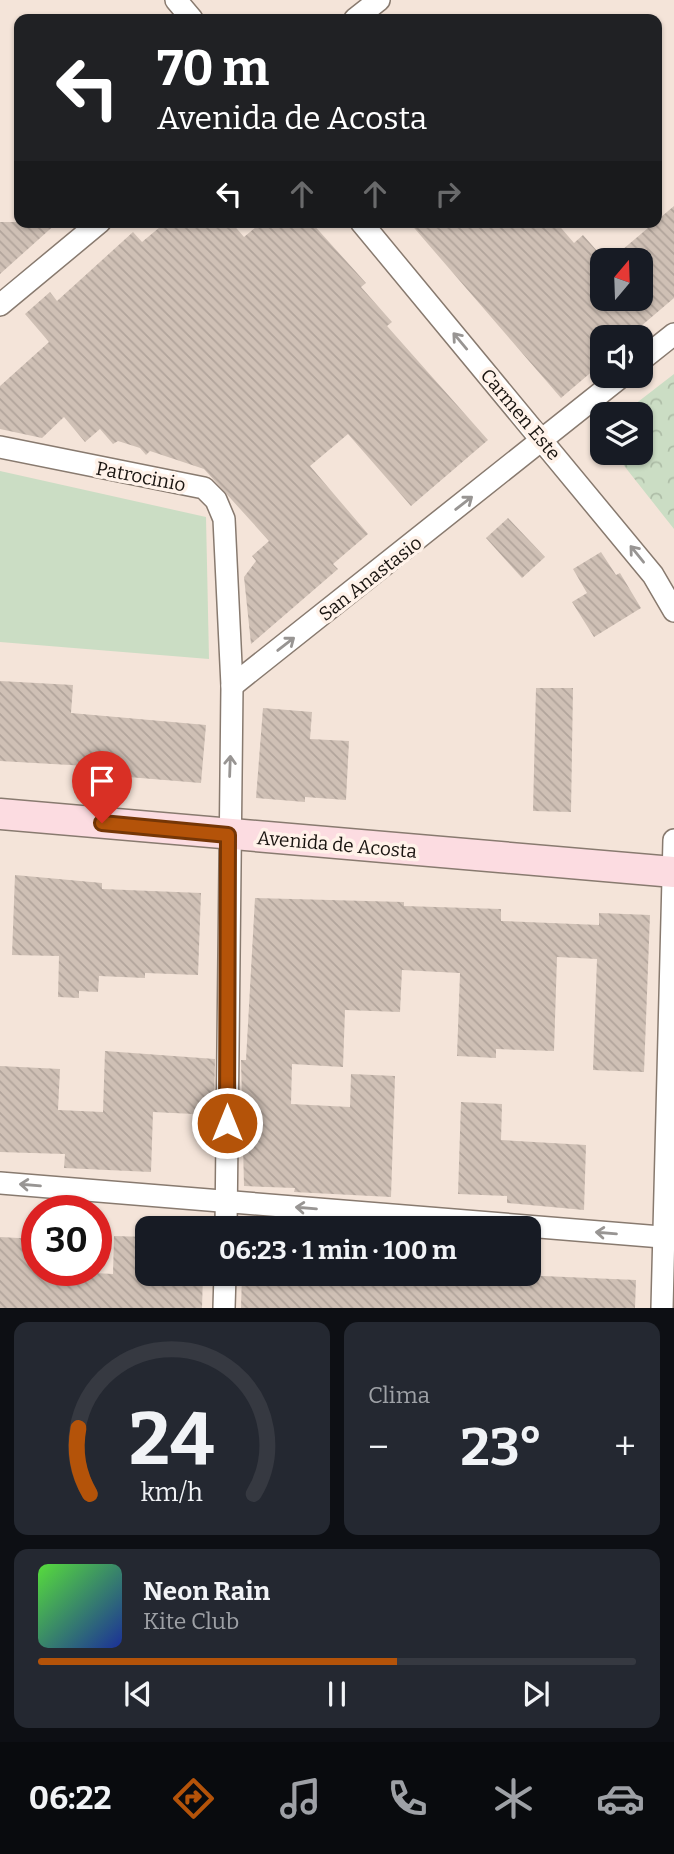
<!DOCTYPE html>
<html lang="es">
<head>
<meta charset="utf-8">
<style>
	body { margin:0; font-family:Bitter,serif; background:#242831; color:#f1f3f6; height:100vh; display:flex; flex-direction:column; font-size:26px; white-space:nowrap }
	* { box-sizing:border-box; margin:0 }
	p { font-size:23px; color:#9ea1a6 }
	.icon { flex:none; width:38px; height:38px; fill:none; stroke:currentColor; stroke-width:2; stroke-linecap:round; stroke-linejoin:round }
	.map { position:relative; height:1308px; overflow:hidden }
	.side { display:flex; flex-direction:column; gap:14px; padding:14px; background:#0d0f14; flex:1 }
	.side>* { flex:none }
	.banner { position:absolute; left:14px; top:14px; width:648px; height:214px; border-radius:14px; box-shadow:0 2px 5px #0004; background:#202124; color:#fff; overflow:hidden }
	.needle { width:46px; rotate:19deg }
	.fabs { position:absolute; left:590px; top:248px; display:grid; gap:14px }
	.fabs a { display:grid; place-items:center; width:63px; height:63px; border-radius:14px; background:#171b24; box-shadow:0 2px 5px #0004; font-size:35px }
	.speed { position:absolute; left:21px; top:1195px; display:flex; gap:14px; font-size:35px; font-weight:700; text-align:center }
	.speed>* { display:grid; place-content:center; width:91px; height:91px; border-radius:50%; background:#171b24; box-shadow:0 2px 5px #0004; line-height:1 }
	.speed .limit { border:10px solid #d22; background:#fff; color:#111 }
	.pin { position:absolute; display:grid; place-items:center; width:60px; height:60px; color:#fff; margin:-72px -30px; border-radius:50% 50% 50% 0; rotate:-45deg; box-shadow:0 0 7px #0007 }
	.pin .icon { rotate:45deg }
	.me { position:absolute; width:77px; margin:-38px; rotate:0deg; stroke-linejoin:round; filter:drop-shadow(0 0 5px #0008) }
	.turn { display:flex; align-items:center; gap:24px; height:147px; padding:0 28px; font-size:32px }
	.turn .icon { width:91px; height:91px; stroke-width:2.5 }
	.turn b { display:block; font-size:49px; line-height:60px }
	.lanes { display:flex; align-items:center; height:66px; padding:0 28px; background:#0003; justify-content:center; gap:35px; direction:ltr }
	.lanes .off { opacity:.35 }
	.big { font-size:52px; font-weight:700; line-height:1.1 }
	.side .tile { flex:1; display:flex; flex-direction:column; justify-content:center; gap:10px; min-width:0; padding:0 24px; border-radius:14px; background:#242831 }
	.side .dial { align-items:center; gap:0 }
	.dial svg { height:182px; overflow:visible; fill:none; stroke:#363941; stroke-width:7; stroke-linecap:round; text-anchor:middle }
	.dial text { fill:#f1f3f6; stroke:none }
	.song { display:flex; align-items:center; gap:21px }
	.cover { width:84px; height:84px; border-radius:10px; background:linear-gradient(135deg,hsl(110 70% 55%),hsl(230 70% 35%)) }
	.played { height:7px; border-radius:4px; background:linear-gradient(90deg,#b45309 60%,#363941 60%) }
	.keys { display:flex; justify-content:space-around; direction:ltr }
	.heat { display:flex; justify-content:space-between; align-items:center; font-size:38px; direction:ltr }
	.side .tiles { flex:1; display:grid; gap:14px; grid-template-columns:1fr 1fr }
	.tile:last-child { grid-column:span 2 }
	.trip { position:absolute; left:135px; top:1216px; width:406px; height:70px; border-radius:14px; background:#171b24; box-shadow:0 2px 5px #0004; font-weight:700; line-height:70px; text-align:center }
	.tabs { display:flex; height:112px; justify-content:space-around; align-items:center; background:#090b0e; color:#9ea1a6 }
	.tabs .icon { width:49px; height:49px }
	.tabs .on { color:#b45309 }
	.tabs b { font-size:32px; color:#f1f3f6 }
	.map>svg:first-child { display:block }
	.forest { fill:url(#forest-crowns) }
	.garden { fill:#cbddc4 }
	.building { fill:url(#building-back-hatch) }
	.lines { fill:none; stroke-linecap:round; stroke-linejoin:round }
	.street-casing { stroke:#887a6f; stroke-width:24 }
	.secondary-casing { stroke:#887a6f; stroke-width:33 }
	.street { stroke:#fff; stroke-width:21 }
	.secondary { stroke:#fcdce1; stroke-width:30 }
	.oneway { stroke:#989593 }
	.route-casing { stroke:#753606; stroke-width:18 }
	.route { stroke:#b45309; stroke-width:12 }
	.labels { text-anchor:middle; stroke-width:7; stroke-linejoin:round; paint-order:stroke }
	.street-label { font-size:19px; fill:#191410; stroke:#fff2e9 }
</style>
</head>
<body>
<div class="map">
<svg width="674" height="1308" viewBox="0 0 674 1308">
	<defs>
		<pattern id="forest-crowns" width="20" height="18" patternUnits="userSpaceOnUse" patternTransform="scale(1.75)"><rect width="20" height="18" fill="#cbddc4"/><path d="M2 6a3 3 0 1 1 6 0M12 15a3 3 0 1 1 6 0" fill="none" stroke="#aebda7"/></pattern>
		<pattern id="building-back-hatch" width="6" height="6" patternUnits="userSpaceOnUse" patternTransform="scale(1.75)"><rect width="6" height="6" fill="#cfc0b5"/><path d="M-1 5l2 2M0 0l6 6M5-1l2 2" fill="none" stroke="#b1a49b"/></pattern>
	</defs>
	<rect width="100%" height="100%" fill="#f4e4d9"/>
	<!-- forest -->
	<polygon class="forest" points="674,374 674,529 614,453 640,453 640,415 621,415"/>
	<!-- garden -->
	<polygon class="garden" points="0,471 206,517 209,659 0,642"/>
	<!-- building -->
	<g class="building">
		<polygon points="674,206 674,298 627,338 602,338 602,363 561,398 409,222 556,222 574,243 583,235 606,261 602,261 602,299 640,299 640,261 609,261"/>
		<polygon points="0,222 58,222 0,274"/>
		<polygon points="166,222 231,222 244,237 262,222 311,222 366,283 361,287 392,322 387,326 488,440 411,506 348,434 310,466 368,534 333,564 338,569 251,644 244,577 256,561 252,556 269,541 204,469 150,451 146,455 140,448 118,441 113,444 100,429 85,442 64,417 42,438 0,429 0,386 49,342 25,314 50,292 57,301 133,232 142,242"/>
		<polygon points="508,518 545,557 522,578 486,538"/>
		<polygon points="601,552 616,575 620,573 641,608 594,637 572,602 587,593 573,569"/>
		<polygon points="0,681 73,685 71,713 206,725 201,783 104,775 105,767 0,761"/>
		<polygon points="536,688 573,688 571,812 533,811"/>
		<polygon points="263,708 312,712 310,739 349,741 346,800 305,797 305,802 256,798"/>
		<polygon points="15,875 102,883 102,889 201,893 198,975 145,973 145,978 99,976 98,992 79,991 79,998 58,997 59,956 12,955"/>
		<polygon points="255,898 404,902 404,906 501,909 501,921 599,925 599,913 650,915 644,1072 593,1070 597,959 557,957 554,1051 496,1049 496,1058 457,1056 460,973 402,970 400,1012 345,1010 343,1067 292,1064 291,1104 350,1107 351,1074 395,1076 391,1197 294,1192 295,1188 244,1186 241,1060 246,1060"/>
		<polygon points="105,1051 215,1059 214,1115 153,1112 151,1172 64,1168 65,1154 0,1152 0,1066 60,1069 58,1110 103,1112"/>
		<polygon points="461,1102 502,1104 501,1140 586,1145 584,1210 507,1203 507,1196 458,1194"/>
		<polygon points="114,1236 147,1237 147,1274 203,1274 202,1308 0,1308 0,1237 37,1239 37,1270 113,1274"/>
		<polygon points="242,1274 387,1274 434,1278 433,1284 495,1286 496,1274 636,1280 635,1308 241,1308"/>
	</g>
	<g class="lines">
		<!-- street casing -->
		<g class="street-casing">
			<g id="street">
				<polyline points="176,0 192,19"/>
				<polyline points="355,19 379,0"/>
				<polyline points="361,222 653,575 674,611"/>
				<polyline points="0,305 100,222"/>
				<polyline points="640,361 674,334"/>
				<polyline points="0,447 204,488 216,500 224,519 232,686 226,1228"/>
				<polyline points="232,686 622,376"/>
				<polyline points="0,1183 674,1238"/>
				<polyline points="224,1308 225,1274"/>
				<polyline points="662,1308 674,840"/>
			</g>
		</g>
		<!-- secondary casing -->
		<g class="secondary-casing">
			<polyline id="secondary" points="0,814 674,872"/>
		</g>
		<!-- street -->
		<use href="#street" class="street"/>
		<!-- secondary -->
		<use href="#secondary" class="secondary"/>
	</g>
	<!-- one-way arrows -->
	<defs><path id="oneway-shaft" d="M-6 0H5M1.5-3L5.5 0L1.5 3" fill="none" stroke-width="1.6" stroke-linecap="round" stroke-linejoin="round" transform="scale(1.75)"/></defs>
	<g class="oneway">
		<use href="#oneway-shaft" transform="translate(460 341) rotate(-130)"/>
		<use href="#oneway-shaft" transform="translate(464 503) rotate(-38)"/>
		<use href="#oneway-shaft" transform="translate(637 554) rotate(-129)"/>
		<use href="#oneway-shaft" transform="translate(286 644) rotate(-38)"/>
		<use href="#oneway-shaft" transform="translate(230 766) rotate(-88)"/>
		<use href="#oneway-shaft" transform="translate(30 1185) rotate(-175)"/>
		<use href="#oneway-shaft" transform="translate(306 1208) rotate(-175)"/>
		<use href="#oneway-shaft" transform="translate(606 1233) rotate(-175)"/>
	</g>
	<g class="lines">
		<!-- route casing -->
		<g class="route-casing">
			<polyline id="route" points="102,823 228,835 227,1123"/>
		</g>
		<!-- route -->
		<use href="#route" class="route"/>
	</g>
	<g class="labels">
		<!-- street labels -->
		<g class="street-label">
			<text transform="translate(521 414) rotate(50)" y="7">Carmen Este</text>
			<text transform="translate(141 476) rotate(11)" y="7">Patrocinio</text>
			<text transform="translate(370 578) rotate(-38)" y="7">San Anastasio</text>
			<text transform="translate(337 844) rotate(5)" y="7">Avenida de Acosta</text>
		</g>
	</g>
</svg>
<div class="fabs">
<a><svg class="needle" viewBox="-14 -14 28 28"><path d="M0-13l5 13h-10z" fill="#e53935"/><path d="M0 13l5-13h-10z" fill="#9ea1a6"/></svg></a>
<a><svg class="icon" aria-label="sound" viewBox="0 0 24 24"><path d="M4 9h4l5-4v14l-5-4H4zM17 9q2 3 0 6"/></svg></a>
<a><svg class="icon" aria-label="layers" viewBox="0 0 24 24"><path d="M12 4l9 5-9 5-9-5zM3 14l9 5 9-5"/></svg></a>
</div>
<div class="speed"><div class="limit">30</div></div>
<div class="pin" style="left:102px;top:823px;background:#d93025"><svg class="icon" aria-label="arrive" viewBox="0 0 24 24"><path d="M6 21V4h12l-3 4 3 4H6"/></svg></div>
<svg class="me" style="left:227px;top:1123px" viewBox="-20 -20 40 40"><circle r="17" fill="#b45309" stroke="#fff" stroke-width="3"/><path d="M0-11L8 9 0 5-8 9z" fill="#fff"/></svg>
<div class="trip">06:23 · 1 min · 100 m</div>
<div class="banner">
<div class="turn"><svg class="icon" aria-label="left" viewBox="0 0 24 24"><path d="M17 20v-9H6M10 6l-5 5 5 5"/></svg><div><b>70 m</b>Avenida de Acosta</div></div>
<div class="lanes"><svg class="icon" aria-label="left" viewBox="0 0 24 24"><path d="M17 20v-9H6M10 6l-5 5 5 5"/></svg><svg class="icon off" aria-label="ahead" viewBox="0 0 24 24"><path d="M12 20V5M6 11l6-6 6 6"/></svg><svg class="icon off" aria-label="ahead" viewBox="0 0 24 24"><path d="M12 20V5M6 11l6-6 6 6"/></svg><svg class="icon off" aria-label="right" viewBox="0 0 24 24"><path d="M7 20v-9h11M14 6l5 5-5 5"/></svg></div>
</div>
</div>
<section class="side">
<div class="tiles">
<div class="tile dial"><svg viewBox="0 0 100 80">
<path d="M14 69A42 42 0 1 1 86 69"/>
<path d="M14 69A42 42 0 0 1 9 40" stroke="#b45309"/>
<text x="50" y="56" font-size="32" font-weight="700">24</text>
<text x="50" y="72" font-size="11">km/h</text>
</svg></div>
<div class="tile"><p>Clima</p>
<div class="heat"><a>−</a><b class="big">23°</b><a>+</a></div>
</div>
<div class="tile">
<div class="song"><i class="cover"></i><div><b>Neon Rain</b><p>Kite Club</p></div></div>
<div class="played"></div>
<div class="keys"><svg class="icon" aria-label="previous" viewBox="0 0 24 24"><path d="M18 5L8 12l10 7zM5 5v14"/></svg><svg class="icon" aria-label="pause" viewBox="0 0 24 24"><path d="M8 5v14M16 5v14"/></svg><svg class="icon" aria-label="next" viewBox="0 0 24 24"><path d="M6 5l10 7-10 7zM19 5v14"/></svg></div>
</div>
</div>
</section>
<nav class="tabs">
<b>06:22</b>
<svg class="icon on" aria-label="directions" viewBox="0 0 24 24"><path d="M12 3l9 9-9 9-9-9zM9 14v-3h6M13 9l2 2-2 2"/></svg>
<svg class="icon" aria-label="music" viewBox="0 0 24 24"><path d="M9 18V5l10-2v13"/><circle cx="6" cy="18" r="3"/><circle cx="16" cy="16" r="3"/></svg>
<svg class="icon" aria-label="phone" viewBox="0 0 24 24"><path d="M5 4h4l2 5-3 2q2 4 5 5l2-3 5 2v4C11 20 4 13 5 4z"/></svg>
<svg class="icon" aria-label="climate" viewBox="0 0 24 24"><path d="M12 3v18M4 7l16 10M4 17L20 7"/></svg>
<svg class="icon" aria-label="car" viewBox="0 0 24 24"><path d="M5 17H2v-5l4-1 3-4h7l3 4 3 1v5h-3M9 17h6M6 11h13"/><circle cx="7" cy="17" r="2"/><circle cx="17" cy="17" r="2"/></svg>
</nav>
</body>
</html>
